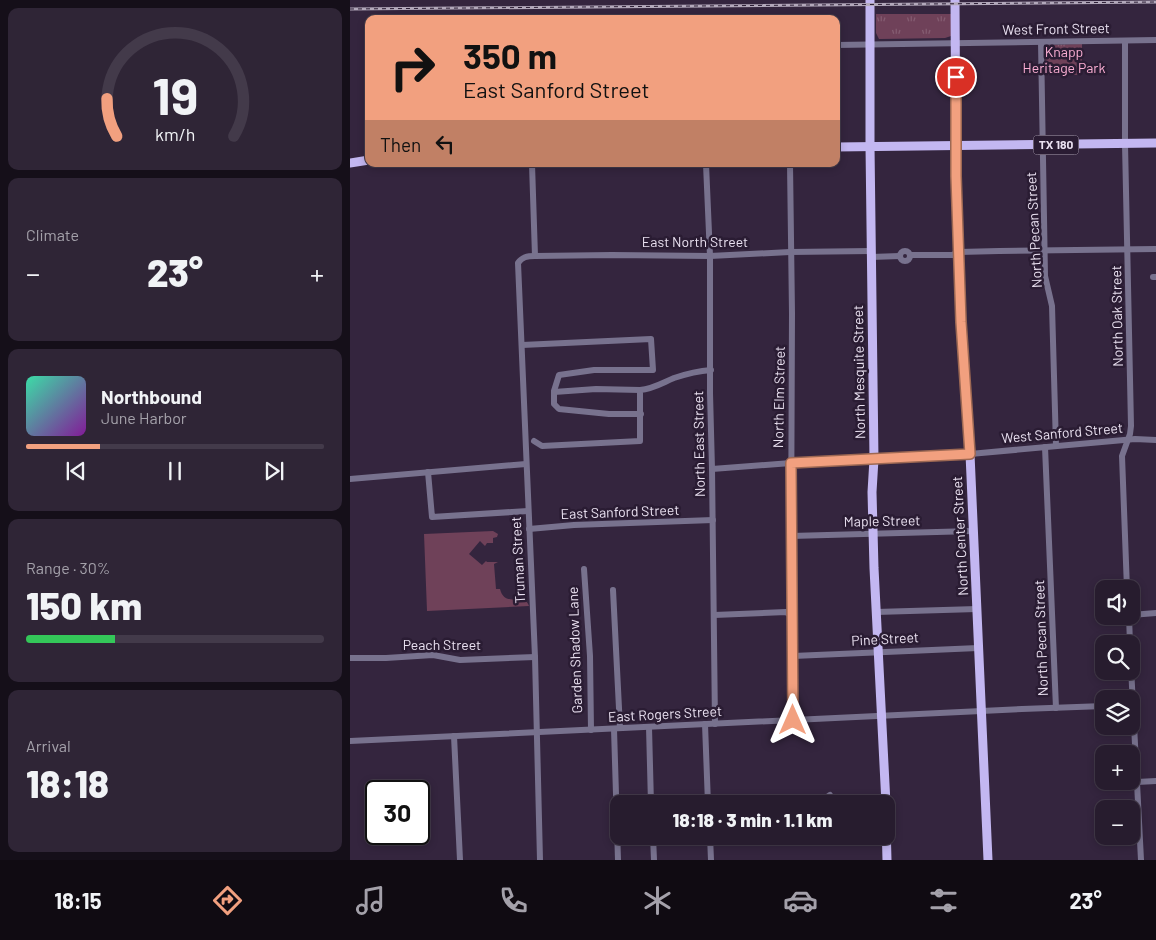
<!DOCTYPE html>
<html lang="en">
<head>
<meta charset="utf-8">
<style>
	body { margin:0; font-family:Barlow,sans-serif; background:#2f2536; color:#f1f3f6; height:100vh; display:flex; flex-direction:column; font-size:19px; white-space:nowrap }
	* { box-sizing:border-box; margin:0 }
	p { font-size:16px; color:#a4a1aa }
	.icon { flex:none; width:28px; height:28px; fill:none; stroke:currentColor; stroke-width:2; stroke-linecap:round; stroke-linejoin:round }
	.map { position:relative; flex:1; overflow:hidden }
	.panel { display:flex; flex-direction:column; gap:8px; padding:8px; background:#150f19; width:350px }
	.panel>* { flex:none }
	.guide { position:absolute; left:15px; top:15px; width:475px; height:152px; border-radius:10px; box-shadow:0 2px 8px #0003,0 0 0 1px #433a4a; background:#f2a07f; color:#111; overflow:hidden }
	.tools { position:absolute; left:745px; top:580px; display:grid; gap:10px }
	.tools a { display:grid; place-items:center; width:45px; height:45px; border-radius:10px; background:#271c2e; box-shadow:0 2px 8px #0003,0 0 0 1px #433a4a; font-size:25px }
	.speed { position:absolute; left:15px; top:780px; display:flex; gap:10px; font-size:25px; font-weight:700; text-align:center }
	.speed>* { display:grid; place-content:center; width:65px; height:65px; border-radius:50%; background:#271c2e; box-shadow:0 2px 8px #0003,0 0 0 1px #433a4a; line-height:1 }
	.speed .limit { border:2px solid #111; border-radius:8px; background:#fff; color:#111 }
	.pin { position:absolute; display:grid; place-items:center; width:42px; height:42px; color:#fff; margin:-21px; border:2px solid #fff; border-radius:50%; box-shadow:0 1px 5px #0007 }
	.me { position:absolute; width:55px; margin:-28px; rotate:0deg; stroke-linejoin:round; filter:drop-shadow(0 0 4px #0008) }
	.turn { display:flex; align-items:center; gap:18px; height:105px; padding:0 15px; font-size:22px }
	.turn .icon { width:65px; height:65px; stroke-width:2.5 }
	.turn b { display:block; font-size:35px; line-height:42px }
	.then { display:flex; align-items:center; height:48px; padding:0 15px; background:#0003; gap:10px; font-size:19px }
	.big { font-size:38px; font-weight:800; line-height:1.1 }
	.panel .card { flex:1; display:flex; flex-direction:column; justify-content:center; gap:8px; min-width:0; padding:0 18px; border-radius:10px; background:#2f2536 }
	.panel .dial { align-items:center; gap:0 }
	.dial svg { height:130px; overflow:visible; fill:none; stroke:#433a4a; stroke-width:7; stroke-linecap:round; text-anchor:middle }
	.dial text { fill:#f1f3f6; stroke:none }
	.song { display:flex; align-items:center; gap:15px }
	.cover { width:60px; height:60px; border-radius:8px; background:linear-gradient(135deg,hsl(160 70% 55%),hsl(290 70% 35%)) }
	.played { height:5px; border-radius:2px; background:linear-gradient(90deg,#f2a07f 25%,#433a4a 25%) }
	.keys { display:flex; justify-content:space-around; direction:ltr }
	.heat { display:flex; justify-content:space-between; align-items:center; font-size:28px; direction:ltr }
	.charge { height:8px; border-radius:4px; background:linear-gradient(90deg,#34c759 30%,#433a4a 0) }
	.trip { position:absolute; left:260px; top:795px; width:285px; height:50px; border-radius:10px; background:#271c2e; box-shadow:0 2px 8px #0003,0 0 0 1px #433a4a; font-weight:800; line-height:50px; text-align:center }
	.tabs { display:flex; height:80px; justify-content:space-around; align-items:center; background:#100b12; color:#a4a1aa }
	.tabs .icon { width:35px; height:35px }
	.tabs .current { color:#f2a07f }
	.tabs b { font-size:22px; color:#f1f3f6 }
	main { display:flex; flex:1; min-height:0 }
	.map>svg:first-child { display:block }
	.green { fill:#6f4159 }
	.park { fill:url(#park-tufts) }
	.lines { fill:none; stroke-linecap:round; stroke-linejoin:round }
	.minor { stroke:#78728e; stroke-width:6 }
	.major { stroke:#c3b7f1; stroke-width:9 }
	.rail-casing { stroke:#b3a9bb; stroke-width:3 }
	.rail { stroke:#2a1c33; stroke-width:1; stroke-dasharray:4; stroke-linecap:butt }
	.route-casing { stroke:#9d6853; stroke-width:12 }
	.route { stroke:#f2a07f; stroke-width:9 }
	.labels { text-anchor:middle; stroke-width:5; stroke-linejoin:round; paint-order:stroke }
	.shield { fill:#2a1c33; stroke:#b0a6b8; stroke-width:1 }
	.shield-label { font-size:12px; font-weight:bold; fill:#eae1f1 }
	.street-label { font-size:14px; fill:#eae1f1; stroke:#2a1c33 }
	.park-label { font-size:14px; fill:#fbaed3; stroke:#2a1c33 }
</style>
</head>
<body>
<main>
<section class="panel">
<div class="card dial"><svg viewBox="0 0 100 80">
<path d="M14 69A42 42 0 1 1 86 69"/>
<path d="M14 69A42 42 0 0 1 8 46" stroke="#f2a07f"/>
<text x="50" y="56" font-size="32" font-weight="700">19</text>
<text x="50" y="72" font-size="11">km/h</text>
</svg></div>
<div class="card"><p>Climate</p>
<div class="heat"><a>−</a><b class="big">23°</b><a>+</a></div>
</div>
<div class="card">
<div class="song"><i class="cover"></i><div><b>Northbound</b><p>June Harbor</p></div></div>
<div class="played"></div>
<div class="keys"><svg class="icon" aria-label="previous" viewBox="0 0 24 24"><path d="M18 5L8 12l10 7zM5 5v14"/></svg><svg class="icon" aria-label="pause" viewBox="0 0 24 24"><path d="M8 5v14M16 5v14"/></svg><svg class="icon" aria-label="next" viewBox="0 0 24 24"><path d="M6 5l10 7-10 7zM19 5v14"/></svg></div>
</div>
<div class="card"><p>Range · 30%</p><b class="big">150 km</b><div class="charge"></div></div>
<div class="card"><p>Arrival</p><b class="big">18:18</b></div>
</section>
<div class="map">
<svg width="806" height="860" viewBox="0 0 806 860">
	<defs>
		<pattern id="park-tufts" width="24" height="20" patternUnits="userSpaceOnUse" patternTransform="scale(1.25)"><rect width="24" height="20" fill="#6f4159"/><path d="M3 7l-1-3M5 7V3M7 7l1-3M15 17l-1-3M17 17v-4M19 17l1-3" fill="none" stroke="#845c71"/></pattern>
	</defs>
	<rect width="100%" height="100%" fill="#34253e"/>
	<!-- green -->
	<path class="green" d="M143 531 148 534 147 537 143 538V543H137L135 546 130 541 119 554 132 565 136 561 137 562H148L144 564 146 589H150C155 609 174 591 179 606L77 611 74 534Z"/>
	<!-- park -->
	<g class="park">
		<polygon points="526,14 603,14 601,36 595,38 529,39 526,33"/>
		<polygon points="732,44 732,75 696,75 695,45"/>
	</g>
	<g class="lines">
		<!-- minor -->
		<g class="minor">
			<polyline points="775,41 775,144 781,426 780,434 772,456 777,589"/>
			<polyline points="691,42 695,276 702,306 706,446"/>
			<polyline points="486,45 806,40"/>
			<polyline points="182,164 185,256"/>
			<polyline points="356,164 360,256 360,393 362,469 365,724"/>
			<polyline points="440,164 442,313 441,551 443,574 443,720"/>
			<circle cx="555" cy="256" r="5"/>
			<polyline points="560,255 602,255 609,252 649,251 806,249"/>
			<polyline points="521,257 550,256"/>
			<polyline points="803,277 806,277"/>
			<polyline points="172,345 301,339 303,370 244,370 209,375 204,391 204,404 209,409 259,414 291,414"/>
			<polyline points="204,392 246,389 290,390"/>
			<path d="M184 441 192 446 290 441V390C303 389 312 383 324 378 336 374 348 371 361 370"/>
			<polyline points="695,447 706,708"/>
			<polyline points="362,469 441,463 620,454 785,439 806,440"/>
			<polyline points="78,472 82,517 178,511"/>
			<polyline points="0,479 176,464"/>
			<polyline points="179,529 224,525 363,520"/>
			<polyline points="441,536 623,531"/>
			<polyline points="234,569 240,656 241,730"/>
			<polyline points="263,590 270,728"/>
			<polyline points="526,612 627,609"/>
			<polyline points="364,615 436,612 443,617"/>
			<polyline points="781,615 806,613"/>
			<polyline points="779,616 780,644"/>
			<polyline points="443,656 628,648"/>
			<polyline points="0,658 36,658 83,655 110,660 185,657"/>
			<polyline points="781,667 791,860"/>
			<polyline points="355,724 358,804"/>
			<polyline points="299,727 301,804"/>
			<polyline points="264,729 268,860"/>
			<polyline points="104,736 110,860"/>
			<polyline points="0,741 672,709 754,706"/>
			<polyline points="787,782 806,781"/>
			<polyline points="468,804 480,795"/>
			<polyline points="303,836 304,860"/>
			<polyline points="360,836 361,860"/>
			<path d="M190 860 185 657 168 263C172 257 177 256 185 256L262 255 360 256 440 252 521 251"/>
		</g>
		<!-- major -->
		<g class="major">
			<polyline points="520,0 520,146 524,459 522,492 524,568 536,804"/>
			<polyline points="605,0 606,176 611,321 620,454 638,860"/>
			<polyline points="486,147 806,143"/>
			<polyline points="0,163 19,160"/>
			<polyline points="536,822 537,860"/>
		</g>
		<!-- rail casing -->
		<g class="rail-casing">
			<polyline id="rail" points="0,9 806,2"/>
		</g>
		<!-- rail -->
		<use href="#rail" class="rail"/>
	</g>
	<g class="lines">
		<!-- route casing -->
		<g class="route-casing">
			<polyline id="route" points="443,720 441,463 620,454 611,322 606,176 606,77"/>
		</g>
		<!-- route -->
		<use href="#route" class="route"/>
	</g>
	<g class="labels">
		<!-- shield labels -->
		<rect class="shield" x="683.5" y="135.5" width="45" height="19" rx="4"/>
		<g class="shield-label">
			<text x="706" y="149">TX 180</text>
		</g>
		<!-- street labels -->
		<g class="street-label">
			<text transform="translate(706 29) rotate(-1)" y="5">West Front Street</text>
			<text transform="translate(684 230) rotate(-93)" y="5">North Pecan Street</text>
			<text x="345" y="247">East North Street</text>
			<text transform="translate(767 316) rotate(-91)" y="5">North Oak Street</text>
			<text transform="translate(509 372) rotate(-91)" y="5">North Mesquite Street</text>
			<text transform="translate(429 397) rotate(-89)" y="5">North Elm Street</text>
			<text transform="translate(712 433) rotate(-5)" y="5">West Sanford Street</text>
			<text transform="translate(349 444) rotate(-91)" y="5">North East Street</text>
			<text transform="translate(270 512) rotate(-2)" y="5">East Sanford Street</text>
			<text transform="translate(532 521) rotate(-1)" y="5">Maple Street</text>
			<text transform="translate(610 536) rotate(-93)" y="5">North Center Street</text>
			<text transform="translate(168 560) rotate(-93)" y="5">Truman Street</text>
			<text transform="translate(691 638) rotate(-92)" y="5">North Pecan Street</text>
			<text transform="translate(535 639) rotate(-3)" y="5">Pine Street</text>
			<text x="92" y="650">Peach Street</text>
			<text transform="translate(225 650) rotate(-92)" y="5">Garden Shadow Lane</text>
			<text transform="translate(315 714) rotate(-3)" y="5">East Rogers Street</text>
		</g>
		<!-- park labels -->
		<g class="park-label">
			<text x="714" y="57">Knapp<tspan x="714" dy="16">Heritage Park</tspan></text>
		</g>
	</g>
</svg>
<div class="tools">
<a><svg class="icon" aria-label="sound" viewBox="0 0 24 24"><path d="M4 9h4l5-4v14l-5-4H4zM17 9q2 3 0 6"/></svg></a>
<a><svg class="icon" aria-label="search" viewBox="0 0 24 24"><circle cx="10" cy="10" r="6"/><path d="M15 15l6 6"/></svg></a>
<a><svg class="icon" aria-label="layers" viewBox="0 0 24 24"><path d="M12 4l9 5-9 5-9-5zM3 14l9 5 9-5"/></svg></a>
<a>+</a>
<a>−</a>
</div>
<div class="speed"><div class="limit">30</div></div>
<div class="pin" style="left:606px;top:77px;background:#d93025"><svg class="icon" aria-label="arrive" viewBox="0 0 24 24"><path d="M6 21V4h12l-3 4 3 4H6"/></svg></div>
<svg class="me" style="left:443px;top:720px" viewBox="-20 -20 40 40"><path d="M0-17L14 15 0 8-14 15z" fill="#f2a07f" stroke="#fff" stroke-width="4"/></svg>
<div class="trip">18:18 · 3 min · 1.1 km</div>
<div class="guide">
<div class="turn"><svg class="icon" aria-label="right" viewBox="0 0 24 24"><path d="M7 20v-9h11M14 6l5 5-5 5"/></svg><div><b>350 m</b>East Sanford Street</div></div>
<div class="then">Then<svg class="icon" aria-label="left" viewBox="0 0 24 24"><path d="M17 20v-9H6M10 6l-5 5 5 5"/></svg></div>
</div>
</div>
</main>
<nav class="tabs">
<b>18:15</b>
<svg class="icon current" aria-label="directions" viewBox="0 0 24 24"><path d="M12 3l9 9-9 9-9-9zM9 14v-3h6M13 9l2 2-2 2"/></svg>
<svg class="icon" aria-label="music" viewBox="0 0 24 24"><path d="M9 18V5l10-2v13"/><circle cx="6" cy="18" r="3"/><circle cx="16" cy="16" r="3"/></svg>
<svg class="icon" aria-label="phone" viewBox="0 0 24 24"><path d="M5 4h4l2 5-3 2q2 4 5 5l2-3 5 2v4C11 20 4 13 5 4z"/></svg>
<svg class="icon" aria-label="climate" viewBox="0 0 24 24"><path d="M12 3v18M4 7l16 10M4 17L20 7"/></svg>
<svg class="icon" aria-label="car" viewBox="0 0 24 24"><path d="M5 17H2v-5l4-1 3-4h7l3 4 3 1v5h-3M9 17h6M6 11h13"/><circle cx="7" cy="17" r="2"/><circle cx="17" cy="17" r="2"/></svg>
<svg class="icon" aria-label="filters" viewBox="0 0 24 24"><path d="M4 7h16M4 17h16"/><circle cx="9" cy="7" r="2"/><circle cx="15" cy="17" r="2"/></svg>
<b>23°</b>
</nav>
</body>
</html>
